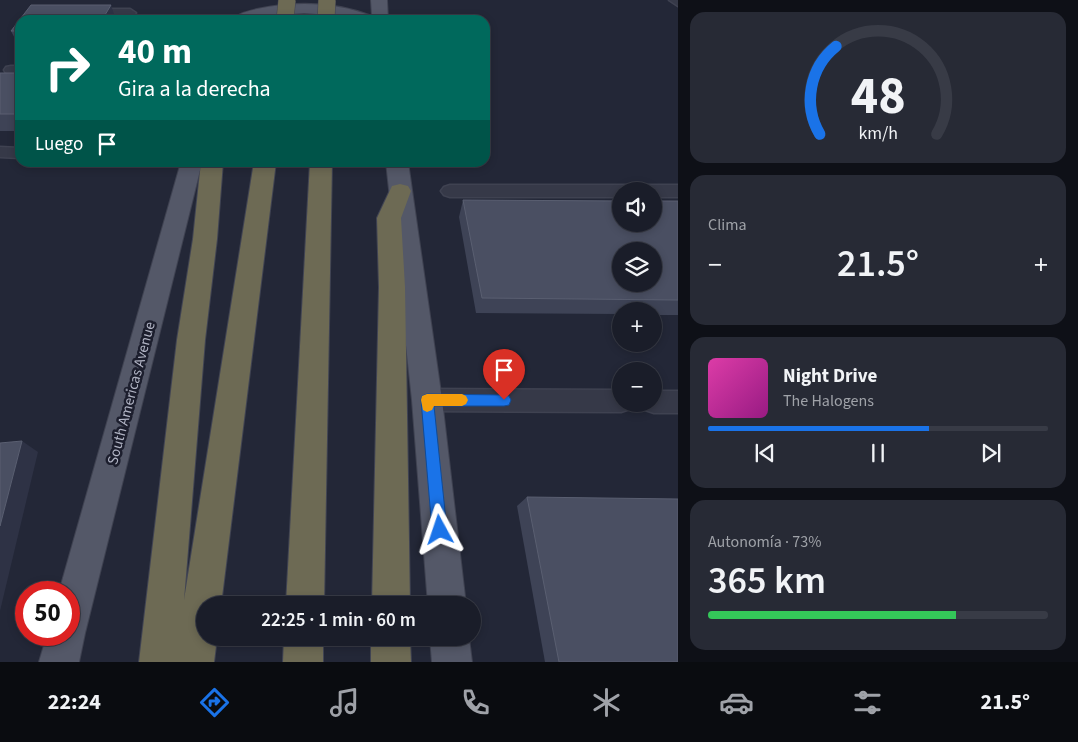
<!DOCTYPE html>
<html lang="es">
<head>
<meta charset="utf-8">
<style>
	body { margin:0; font-family:"Source Sans 3",sans-serif; background:#272a35; color:#f1f3f6; height:100vh; display:flex; flex-direction:column; font-size:19px; white-space:nowrap }
	* { box-sizing:border-box; margin:0 }
	p { font-size:16px; color:#9fa2a8 }
	.icon { flex:none; width:28px; height:28px; fill:none; stroke:currentColor; stroke-width:2; stroke-linecap:round; stroke-linejoin:round }
	.map { position:relative; flex:1; overflow:hidden }
	.panel { display:flex; flex-direction:column; gap:12px; padding:12px; background:#0e1017; width:400px }
	.panel>* { flex:none }
	.hud { position:absolute; left:15px; top:15px; width:475px; height:152px; border-radius:15px; box-shadow:0 2px 8px #0003,0 0 0 1px #383b46; background:#00695c; color:#fff; overflow:hidden }
	.buttons { position:absolute; left:612px; top:182px; display:grid; gap:10px }
	.buttons a { display:grid; place-items:center; width:50px; height:50px; border-radius:50%; background:#1a1d29; box-shadow:0 2px 8px #0003,0 0 0 1px #383b46; font-size:25px }
	.speed { position:absolute; left:15px; top:581px; display:flex; gap:10px; font-size:25px; font-weight:700; text-align:center }
	.speed>* { display:grid; place-content:center; width:65px; height:65px; border-radius:50%; background:#1a1d29; box-shadow:0 2px 8px #0003,0 0 0 1px #383b46; line-height:1 }
	.speed .limit { border:8px solid #d22; background:#fff; color:#111 }
	.pin { position:absolute; display:grid; place-items:center; width:42px; height:42px; color:#fff; margin:-51px -21px; border-radius:50% 50% 50% 0; rotate:-45deg; box-shadow:0 0 5px #0007 }
	.pin .icon { rotate:45deg }
	.me { position:absolute; width:55px; margin:-28px; rotate:355deg; stroke-linejoin:round; filter:drop-shadow(0 0 4px #0008) }
	.turn { display:flex; align-items:center; gap:18px; height:105px; padding:0 20px; font-size:22px }
	.turn .icon { width:65px; height:65px; stroke-width:2.5 }
	.turn b { display:block; font-size:35px; line-height:42px }
	.then { display:flex; align-items:center; height:48px; padding:0 20px; background:#0003; gap:10px; font-size:19px }
	.big { font-size:38px; font-weight:600; line-height:1.1 }
	.panel .widget { flex:1; display:flex; flex-direction:column; justify-content:center; gap:8px; min-width:0; padding:0 18px; border-radius:15px; background:#272a35 }
	.panel .dial { align-items:center; gap:0 }
	.dial svg { height:130px; overflow:visible; fill:none; stroke:#383b46; stroke-width:7; stroke-linecap:round; text-anchor:middle }
	.dial text { fill:#f1f3f6; stroke:none }
	.song { display:flex; align-items:center; gap:15px }
	.cover { width:60px; height:60px; border-radius:8px; background:linear-gradient(135deg,hsl(320 70% 55%),hsl(310 70% 35%)) }
	.played { height:5px; border-radius:2px; background:linear-gradient(90deg,#1a73e8 65%,#383b46 65%) }
	.keys { display:flex; justify-content:space-around; direction:ltr }
	.heat { display:flex; justify-content:space-between; align-items:center; font-size:28px; direction:ltr }
	.charge { height:8px; border-radius:4px; background:linear-gradient(90deg,#34c759 73%,#383b46 0) }
	.trip { position:absolute; left:196px; top:596px; width:285px; height:50px; border-radius:25px; background:#1a1d29; box-shadow:0 2px 8px #0003,0 0 0 1px #383b46; font-weight:600; line-height:50px; text-align:center }
	.tabs { display:flex; height:80px; justify-content:space-around; align-items:center; background:#0a0c10; color:#9fa2a8 }
	.tabs .icon { width:35px; height:35px }
	.tabs .selected { color:#1a73e8 }
	.tabs b { font-size:22px; color:#f1f3f6 }
	main { display:flex; flex:1; min-height:0 }
	.map>svg:first-child { display:block }
	.lines { fill:none; stroke-linecap:round; stroke-linejoin:round }
	.minor-casing { stroke:#3f4251; stroke-width:3 }
	.major-casing { stroke:#3f4251; stroke-width:2 }
	.highway-casing { stroke:#414453; stroke-width:2 }
	.minor { fill:#363948; fill-rule:evenodd }
	.major { fill:#545868; fill-rule:evenodd }
	.highway { fill:#6d6a54; fill-rule:evenodd }
	.highway-bridge-casing { stroke:#414453; stroke-width:18; stroke-linecap:butt }
	.highway-bridge { stroke:#6d6a54; stroke-width:17 }
	.wall { fill:#3e4356 }
	.shaded-wall { fill:#2e3245 }
	.building { fill:#4a4f62; stroke:#5a5f71; fill-rule:evenodd }
	.route { fill:#1a73e8; stroke:#114b97 }
	.slow { fill:#f59e0b }
	.labels { text-anchor:middle; stroke-width:5; stroke-linejoin:round; paint-order:stroke }
	.street-label { font-size:15px; fill:#b1b4c4; stroke:#1c1e2d }
</style>
</head>
<body>
<main>
<div class="map">
<svg width="678" height="662" viewBox="0 0 678 662">
	<rect width="100%" height="100%" fill="#232737"/>
	<g class="lines">
		<!-- minor casing -->
		<g class="minor-casing">
			<g id="minor">
				<polygon points="669,0 678,0 678,6"/>
				<polygon points="84,9 130,9 136,13 130,17 80,16 78,13 80,10"/>
				<polygon points="11,66 20,66 20,74 6,73 4,70 6,67"/>
				<polygon points="0,147 20,148 20,158 0,157"/>
				<polygon points="450,185 678,185 678,197 654,197 654,191 621,191 621,197 450,197 444,195 441,191 444,187"/>
				<polygon points="427,389 621,390 621,404 632,404 630,409 621,412 427,411 418,408 415,400 418,392"/>
				<polygon points="654,391 678,391 678,413 654,413 645,410 642,404 654,404"/>
			</g>
		</g>
		<!-- major casing -->
		<g class="major-casing">
			<g id="major">
				<path d="M371 0H387L388 20H354L341 16 304 13 268 16 255 20H233C238 13 249 11 257 9 295 1 336 2 372 16Z"/>
				<polygon points="181,162 202,162 85,633 79,662 39,662 47,635 69,635 69,592 59,592"/>
				<polygon points="386,162 408,162 442,400 466,605 428,605 412,400"/>
				<polygon points="430,638 469,638 472,662 432,662"/>
			</g>
		</g>
		<!-- highway casing -->
		<g class="highway-casing">
			<g id="highway">
				<polygon points="201,162 223,162 217,239 205,340 184,600 254,162 276,162 221,605 205,605 205,638 217,638 214,662 139,662 177,340 193,239"/>
				<polygon points="310,162 332,162 324,605 286,605"/>
				<polygon points="400,184 408,186 411,191 401,218 405,287 410,605 372,605 379,287 377,218 392,186"/>
				<polygon points="284,638 323,638 323,662 283,662"/>
				<polygon points="371,638 410,638 411,662 371,662"/>
			</g>
		</g>
		<!-- minor -->
		<use href="#minor" class="minor"/>
		<!-- major -->
		<use href="#major" class="major"/>
		<!-- highway -->
		<use href="#highway" class="highway"/>
		<!-- highway-bridge casing -->
		<g class="highway-bridge-casing">
			<g id="highway-bridge">
				<polyline points="285,20 287,0"/>
				<polyline points="326,20 327,0"/>
			</g>
		</g>
		<!-- highway-bridge -->
		<use href="#highway-bridge" class="highway-bridge"/>
	</g>
	<!-- wall -->
	<g class="wall">
		<polygon points="20,20 20,48 11,31"/>
		<rect x="0" y="73" width="20" height="58"/>
		<polygon points="463,200 678,201 678,315 654,315 654,311 621,311 621,314 476,313 459,217"/>
		<polygon points="527,497 678,662 545,662 517,506"/>
	</g>
	<!-- shaded-wall -->
	<g class="shaded-wall">
		<polygon points="111,5 116,20 102,20"/>
		<polygon points="22,441 38,452 0,611 0,526"/>
	</g>
	<!-- building -->
	<g class="building">
		<polygon points="31,5 111,5 102,20 20,20 20,31 11,31"/>
		<rect x="0" y="73" width="20" height="41"/>
		<path d="M463 200 621 201V224H654V201H678V300L482 298ZM621 251H654V284H621Z"/>
		<polygon points="22,441 0,526 0,443"/>
		<polygon points="527,497 678,499 678,662 559,662"/>
	</g>
	<!-- route -->
	<polygon class="route" points="427,394 504,395 509,396 511,400 509,405 504,406 434,406 447,530 445,535 440,538 434,535 432,530 421,400 422,396"/>
	<!-- slow -->
	<polygon class="slow" points="427,394 462,394 466,396 468,400 466,404 462,406 434,406 432,410 427,412 423,410 421,400 422,396"/>
	<g class="labels">
		<!-- street labels -->
		<g class="street-label">
			<text transform="translate(131 393) rotate(-75)" y="5">South Americas Avenue</text>
		</g>
	</g>
</svg>
<div class="buttons">
<a><svg class="icon" aria-label="sound" viewBox="0 0 24 24"><path d="M4 9h4l5-4v14l-5-4H4zM17 9q2 3 0 6"/></svg></a>
<a><svg class="icon" aria-label="layers" viewBox="0 0 24 24"><path d="M12 4l9 5-9 5-9-5zM3 14l9 5 9-5"/></svg></a>
<a>+</a>
<a>−</a>
</div>
<div class="speed"><div class="limit">50</div></div>
<div class="pin" style="left:504px;top:400px;background:#d93025"><svg class="icon" aria-label="arrive" viewBox="0 0 24 24"><path d="M6 21V4h12l-3 4 3 4H6"/></svg></div>
<svg class="me" style="left:440px;top:530px" viewBox="-20 -20 40 40"><path d="M0-17L14 15 0 8-14 15z" fill="#1a73e8" stroke="#fff" stroke-width="4"/></svg>
<div class="trip">22:25 · 1 min · 60 m</div>
<div class="hud">
<div class="turn"><svg class="icon" aria-label="right" viewBox="0 0 24 24"><path d="M7 20v-9h11M14 6l5 5-5 5"/></svg><div><b>40 m</b>Gira a la derecha</div></div>
<div class="then">Luego<svg class="icon" aria-label="arrive" viewBox="0 0 24 24"><path d="M6 21V4h12l-3 4 3 4H6"/></svg></div>
</div>
</div>
<section class="panel">
<div class="widget dial"><svg viewBox="0 0 100 80">
<path d="M14 69A42 42 0 1 1 86 69"/>
<path d="M14 69A42 42 0 0 1 24 15" stroke="#1a73e8"/>
<text x="50" y="56" font-size="32" font-weight="700">48</text>
<text x="50" y="72" font-size="11">km/h</text>
</svg></div>
<div class="widget"><p>Clima</p>
<div class="heat"><a>−</a><b class="big">21.5°</b><a>+</a></div>
</div>
<div class="widget">
<div class="song"><i class="cover"></i><div><b>Night Drive</b><p>The Halogens</p></div></div>
<div class="played"></div>
<div class="keys"><svg class="icon" aria-label="previous" viewBox="0 0 24 24"><path d="M18 5L8 12l10 7zM5 5v14"/></svg><svg class="icon" aria-label="pause" viewBox="0 0 24 24"><path d="M8 5v14M16 5v14"/></svg><svg class="icon" aria-label="next" viewBox="0 0 24 24"><path d="M6 5l10 7-10 7zM19 5v14"/></svg></div>
</div>
<div class="widget"><p>Autonomía · 73%</p><b class="big">365 km</b><div class="charge"></div></div>
</section>
</main>
<nav class="tabs">
<b>22:24</b>
<svg class="icon selected" aria-label="directions" viewBox="0 0 24 24"><path d="M12 3l9 9-9 9-9-9zM9 14v-3h6M13 9l2 2-2 2"/></svg>
<svg class="icon" aria-label="music" viewBox="0 0 24 24"><path d="M9 18V5l10-2v13"/><circle cx="6" cy="18" r="3"/><circle cx="16" cy="16" r="3"/></svg>
<svg class="icon" aria-label="phone" viewBox="0 0 24 24"><path d="M5 4h4l2 5-3 2q2 4 5 5l2-3 5 2v4C11 20 4 13 5 4z"/></svg>
<svg class="icon" aria-label="climate" viewBox="0 0 24 24"><path d="M12 3v18M4 7l16 10M4 17L20 7"/></svg>
<svg class="icon" aria-label="car" viewBox="0 0 24 24"><path d="M5 17H2v-5l4-1 3-4h7l3 4 3 1v5h-3M9 17h6M6 11h13"/><circle cx="7" cy="17" r="2"/><circle cx="17" cy="17" r="2"/></svg>
<svg class="icon" aria-label="filters" viewBox="0 0 24 24"><path d="M4 7h16M4 17h16"/><circle cx="9" cy="7" r="2"/><circle cx="15" cy="17" r="2"/></svg>
<b>21.5°</b>
</nav>
</body>
</html>
